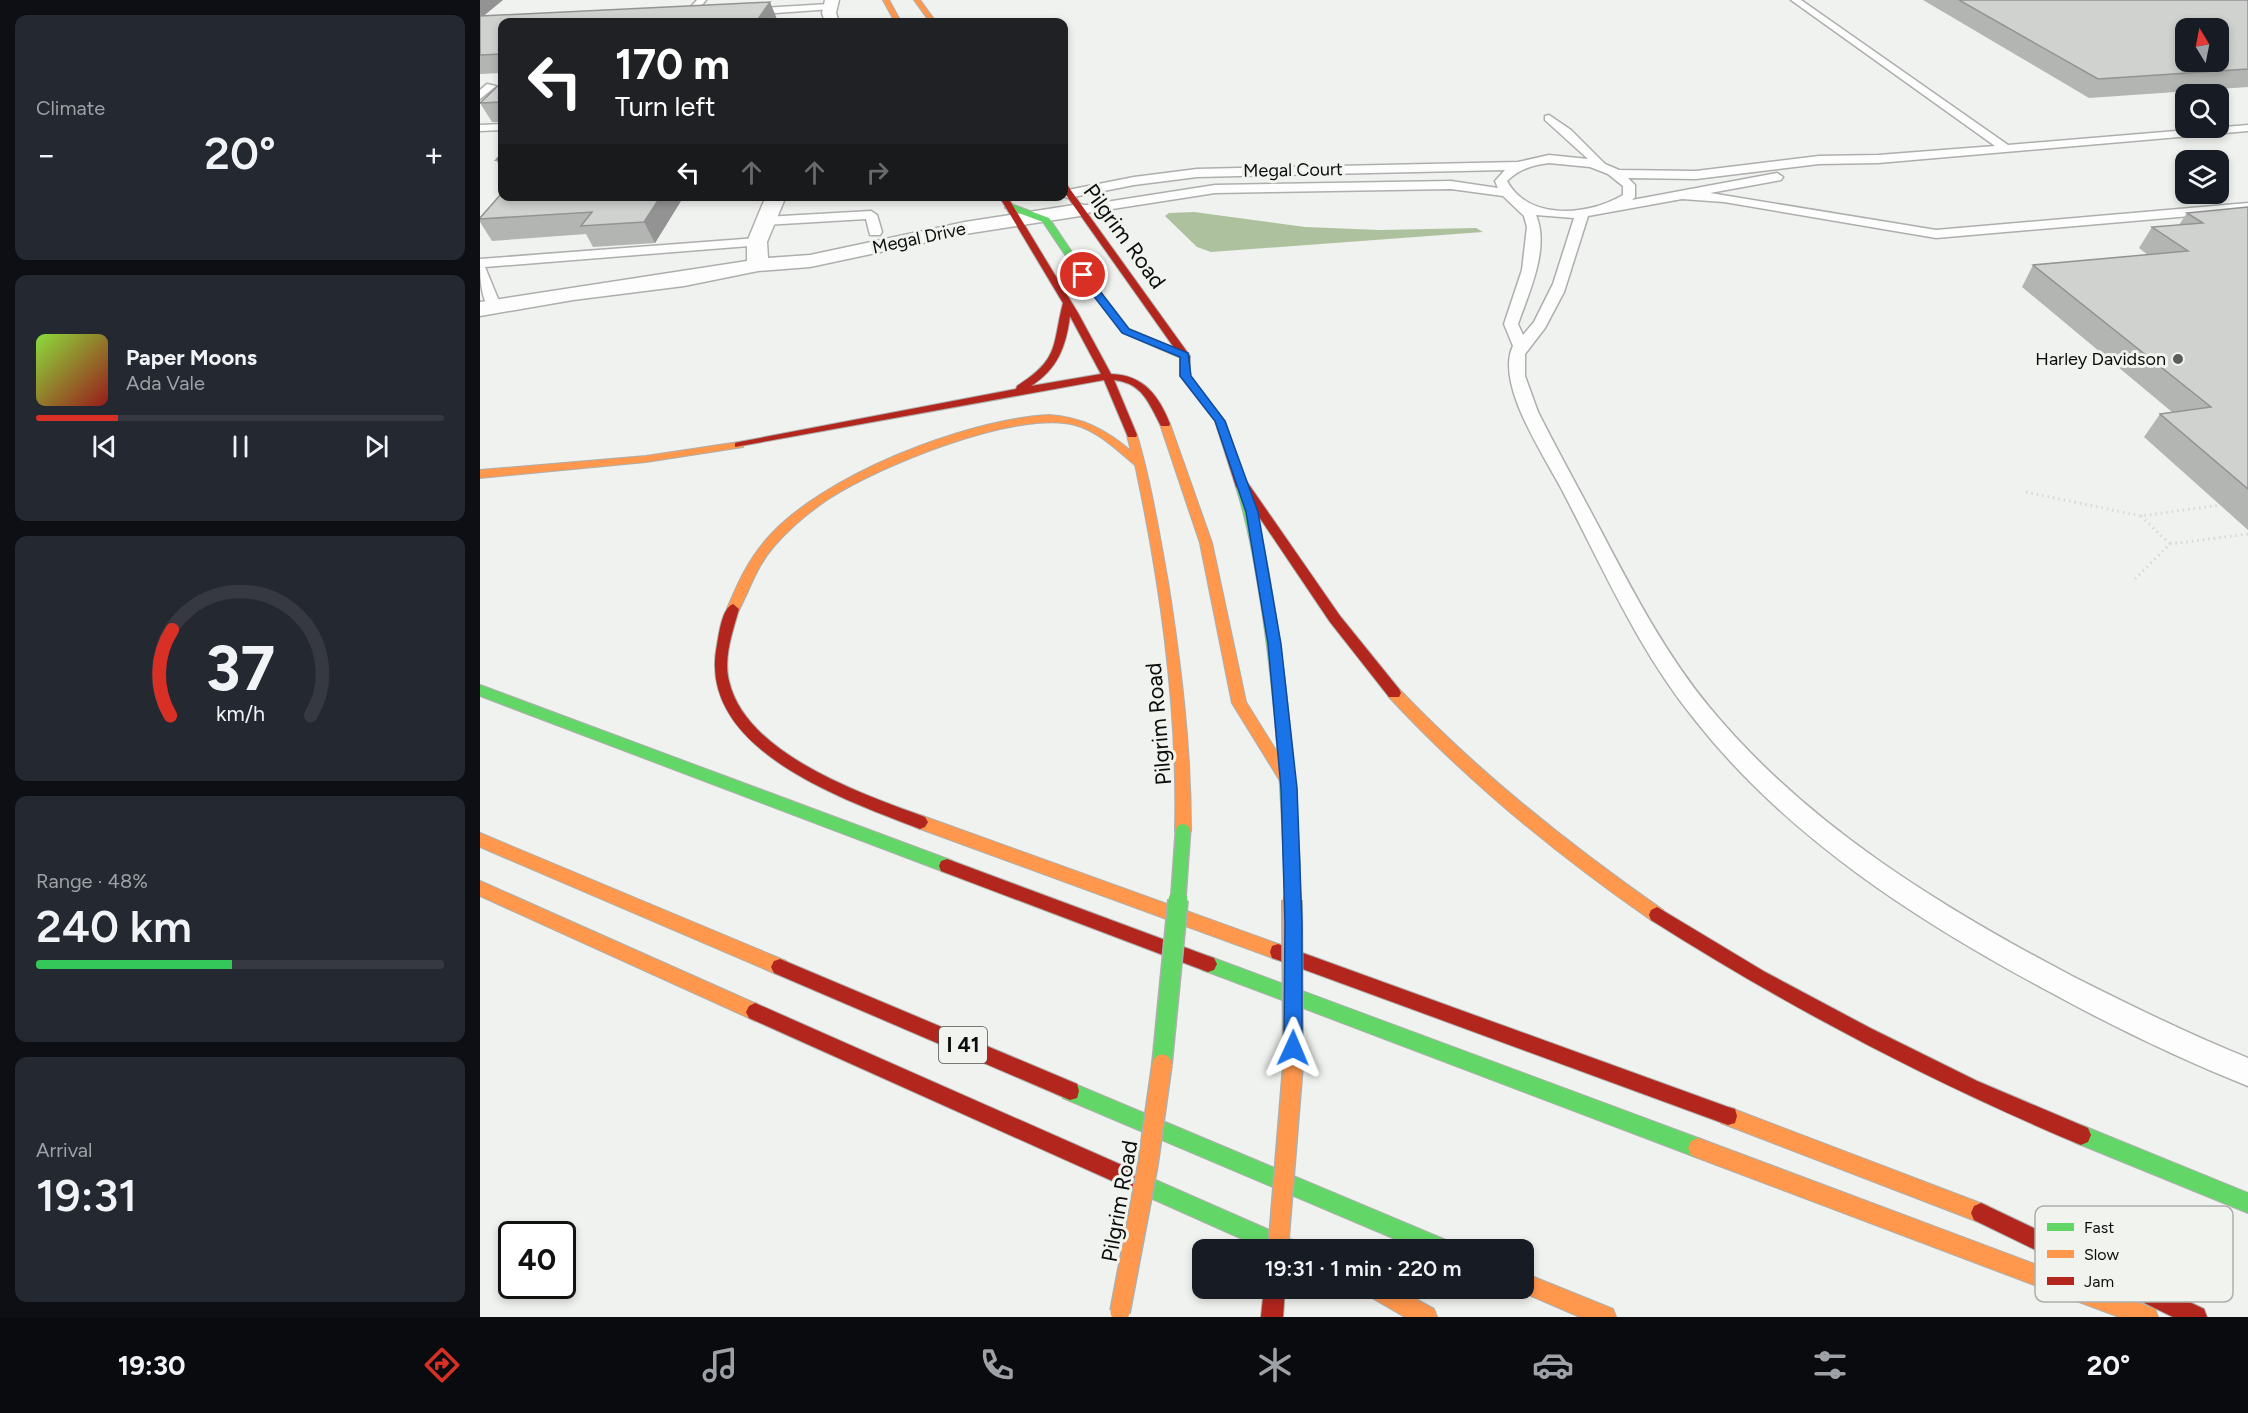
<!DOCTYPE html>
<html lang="en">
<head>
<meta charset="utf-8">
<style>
	body { margin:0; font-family:Figtree,sans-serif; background:#242831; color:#f1f3f6; height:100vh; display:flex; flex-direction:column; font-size:22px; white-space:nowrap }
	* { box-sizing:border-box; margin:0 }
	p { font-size:20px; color:#9ea1a6 }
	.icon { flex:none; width:33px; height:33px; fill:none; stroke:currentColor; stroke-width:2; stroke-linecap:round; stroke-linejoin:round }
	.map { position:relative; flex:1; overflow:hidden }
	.side { display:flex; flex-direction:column; gap:15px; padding:15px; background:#0d0f14; width:480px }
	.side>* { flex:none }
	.guide { position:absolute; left:18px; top:18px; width:570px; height:183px; border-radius:12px; box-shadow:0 3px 9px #0003; background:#202124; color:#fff; overflow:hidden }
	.needle { width:39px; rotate:350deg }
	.fabs { position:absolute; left:1695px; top:18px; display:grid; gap:12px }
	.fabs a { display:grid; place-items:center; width:54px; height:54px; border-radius:12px; background:#171b24; box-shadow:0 3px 9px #0003; font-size:30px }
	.speed { position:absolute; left:18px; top:1221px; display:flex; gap:12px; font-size:30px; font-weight:700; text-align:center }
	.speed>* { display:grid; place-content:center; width:78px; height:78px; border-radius:50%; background:#171b24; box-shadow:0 3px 9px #0003; line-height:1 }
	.speed .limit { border:3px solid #111; border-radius:9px; background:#fff; color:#111 }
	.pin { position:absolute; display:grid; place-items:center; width:51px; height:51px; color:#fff; margin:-26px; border:3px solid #fff; border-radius:50%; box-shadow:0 2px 6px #0007 }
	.me { position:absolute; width:66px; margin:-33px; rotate:1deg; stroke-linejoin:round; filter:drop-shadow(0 0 4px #0008) }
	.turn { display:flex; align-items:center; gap:21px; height:126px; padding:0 18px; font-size:27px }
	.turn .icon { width:78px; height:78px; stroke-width:2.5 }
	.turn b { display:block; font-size:42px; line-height:51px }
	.lanes { display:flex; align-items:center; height:57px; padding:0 18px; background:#0003; justify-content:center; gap:30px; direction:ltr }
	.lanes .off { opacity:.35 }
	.big { font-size:45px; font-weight:600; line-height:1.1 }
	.side .tile { flex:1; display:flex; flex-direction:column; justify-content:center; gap:9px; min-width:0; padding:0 21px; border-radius:12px; background:#242831 }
	.side .dial { align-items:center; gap:0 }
	.dial svg { height:156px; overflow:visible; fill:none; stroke:#363941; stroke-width:7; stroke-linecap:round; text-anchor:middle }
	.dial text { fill:#f1f3f6; stroke:none }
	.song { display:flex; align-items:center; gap:18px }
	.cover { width:72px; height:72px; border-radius:9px; background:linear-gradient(135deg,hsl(90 70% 55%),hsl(0 70% 35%)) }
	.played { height:6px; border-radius:3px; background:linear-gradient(90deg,#d93025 20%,#363941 20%) }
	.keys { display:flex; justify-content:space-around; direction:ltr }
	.heat { display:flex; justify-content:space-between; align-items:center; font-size:33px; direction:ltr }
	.charge { height:9px; border-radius:4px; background:linear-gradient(90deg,#34c759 48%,#363941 0) }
	.trip { position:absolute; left:712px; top:1239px; width:342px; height:60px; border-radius:12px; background:#171b24; box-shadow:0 3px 9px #0003; font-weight:600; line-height:60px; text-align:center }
	.tab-bar { display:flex; height:96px; justify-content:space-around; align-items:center; background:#090b0e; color:#9ea1a6 }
	.tab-bar .icon { width:42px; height:42px }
	.tab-bar .active { color:#d93025 }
	.tab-bar b { font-size:27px; color:#f1f3f6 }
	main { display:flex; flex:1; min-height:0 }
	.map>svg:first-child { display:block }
	.water { fill:#aec19e }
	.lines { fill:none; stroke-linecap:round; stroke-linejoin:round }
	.lane-casing { stroke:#adafac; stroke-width:3 }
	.street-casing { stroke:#adafac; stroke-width:3 }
	.fast-casing { stroke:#adafac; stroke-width:2 }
	.slow-casing { stroke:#adafac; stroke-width:2 }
	.jam-casing { stroke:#adafac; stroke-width:2 }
	.path { stroke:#d8d8d8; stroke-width:3; stroke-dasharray:1.5 4; stroke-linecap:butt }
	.lane { fill:#fdfdfd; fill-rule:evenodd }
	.street { fill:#fdfdfd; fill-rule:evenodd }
	.fast { fill:#63d668; fill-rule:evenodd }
	.slow { fill:#ff974d; fill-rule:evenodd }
	.jam { fill:#b3261e; fill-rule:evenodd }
	.fast-bridge-far1-casing { stroke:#adafac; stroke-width:17; stroke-linecap:butt }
	.fast-bridge-casing { stroke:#adafac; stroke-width:22; stroke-linecap:butt }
	.slow-bridge-far1-casing { stroke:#adafac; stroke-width:17; stroke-linecap:butt }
	.slow-bridge-casing { stroke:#adafac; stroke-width:22; stroke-linecap:butt }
	.fast-bridge-far1 { stroke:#63d668; stroke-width:14 }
	.fast-bridge { stroke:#63d668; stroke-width:19 }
	.slow-bridge-far1 { stroke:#ff974d; stroke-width:14 }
	.slow-bridge { stroke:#ff974d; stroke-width:19 }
	.wall { fill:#b3b5b3 }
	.shaded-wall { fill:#929392 }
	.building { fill:#d0d2d0; stroke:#929392; stroke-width:1.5; fill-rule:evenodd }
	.route { fill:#1a73e8; stroke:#114b97; stroke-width:1.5 }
	.poi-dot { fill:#5c5d5b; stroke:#f0f3ee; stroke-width:2 }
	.labels { text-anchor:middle; stroke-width:6; stroke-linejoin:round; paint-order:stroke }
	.far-street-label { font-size:18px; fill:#0c0d0c; stroke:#f0f3ee }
	.far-poi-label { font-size:18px; fill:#0c0d0c; stroke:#f0f3ee; text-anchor:end }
	.shield { fill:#f0f3ee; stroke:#505250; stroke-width:1.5 }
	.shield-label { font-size:21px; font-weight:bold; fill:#0c0d0c }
	.street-label { font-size:22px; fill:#0c0d0c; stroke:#f0f3ee }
	.key { fill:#f0f3ee; stroke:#acaeaa; stroke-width:1.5 }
	.key-label { font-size:16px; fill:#0c0d0c }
</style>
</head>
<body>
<main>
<section class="side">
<div class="tile"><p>Climate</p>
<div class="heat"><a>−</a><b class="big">20°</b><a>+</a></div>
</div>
<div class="tile">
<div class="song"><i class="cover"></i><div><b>Paper Moons</b><p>Ada Vale</p></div></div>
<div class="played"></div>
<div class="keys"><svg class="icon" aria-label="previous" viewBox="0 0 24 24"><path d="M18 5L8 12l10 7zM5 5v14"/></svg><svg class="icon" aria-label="pause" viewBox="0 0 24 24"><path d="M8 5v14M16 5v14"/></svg><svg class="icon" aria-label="next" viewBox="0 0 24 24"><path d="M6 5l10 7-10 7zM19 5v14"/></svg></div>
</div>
<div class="tile dial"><svg viewBox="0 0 100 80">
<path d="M14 69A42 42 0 1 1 86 69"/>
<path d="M14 69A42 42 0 0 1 15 25" stroke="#d93025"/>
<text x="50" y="56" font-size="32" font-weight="700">37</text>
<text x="50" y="72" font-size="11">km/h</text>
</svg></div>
<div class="tile"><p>Range · 48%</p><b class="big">240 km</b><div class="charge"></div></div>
<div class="tile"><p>Arrival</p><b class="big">19:31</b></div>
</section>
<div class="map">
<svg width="1768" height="1317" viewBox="0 0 1768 1317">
	<rect width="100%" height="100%" fill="#f0f2ef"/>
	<!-- water -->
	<polygon class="water" points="714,212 825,227 900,230 996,228 1003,232 731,252 717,247 685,216 689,213"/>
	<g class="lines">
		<!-- lane casing -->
		<g class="lane-casing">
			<g id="lane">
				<polygon points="217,0 226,0 218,10 232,12 232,16 208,14 206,12"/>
				<path d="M1311 0H1321L1528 145 1768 125V131L1398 163 1339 164 1216 179 1148 178 1155 185V197L1152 200 1297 173 1303 177 1301 180 1230 193 1456 230 1768 203V211L1456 238 1244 202 1202 199 1108 216 1084 292 1065 328 1045 354V376L1058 412C1078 452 1100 491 1121 531 1153 592 1186 655 1230 708 1327 825 1459 906 1592 976 1650 1005 1708 1034 1768 1058V1086C1700 1059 1634 1027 1570 992 1439 922 1308 838 1215 720 1158 650 1122 566 1081 488 1063 454 1015 383 1033 346L1024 324 1042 270 1047 227 1044 216 1023 196 971 189 735 193 600 214 594 210 600 206 735 185 971 181 1018 188 1015 181 1025 170 717 177 654 185 588 198 583 196 584 191 588 190 654 177 717 169 1038 162 1069 155 1108 159 1065 120V116L1069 115 1091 130 1125 164 1139 170 1216 171 1339 156 1398 155 1515 146ZM1069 163 1110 167 1128 174 1143 186V195C1108 216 1049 221 1027 181 1039 169 1053 165 1069 163ZM1056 215 1094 218 1073 284 1054 322 1043 335 1038 324C1049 292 1070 248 1056 215Z"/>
				<polygon points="349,4 354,7 352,9 266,15 261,12 266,9"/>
				<polygon points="7,84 16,86 0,99 0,90"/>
				<polygon points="22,124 22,130 0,131 0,125"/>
				<polygon points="391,211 397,215 402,232 400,235 390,235 386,219 285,225 279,221 285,217"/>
				<path d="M277 238 284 242 282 245 5 267 21 306 14 310C0 306 0 273 0 259Z"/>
			</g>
		</g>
		<!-- street casing -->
		<g class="street-casing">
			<g id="street">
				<polygon points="345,0 359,0 356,13 359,22 345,22 342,13"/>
				<polygon points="286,196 306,196 287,242 288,258 330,255 485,222 600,204 607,206 610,210 607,214 600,216 485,234 330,267 278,271 204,286 93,300 0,316 0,302 267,261 267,242"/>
			</g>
		</g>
		<!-- fast casing -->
		<g class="fast-casing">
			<g id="fast">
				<polygon points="525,204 531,204 569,218 606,273 649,329 709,354 709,358 701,358 643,333 600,277 563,222 525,208"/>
				<path d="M762 483 768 487C782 529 789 573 796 617 809 700 816 784 820 868L818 873 812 875 806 873 804 868C801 784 795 700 783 617 776 573 770 530 756 487Z"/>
				<polygon points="0,685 473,861 475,866 473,871 467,873 0,696"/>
				<polygon points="728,956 1218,1138 1225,1141 1228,1148 1225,1155 1218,1158 728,972 722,970 719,964 722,958"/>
				<polygon points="590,1082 973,1243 976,1250 941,1250 583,1098 581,1091 583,1084"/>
				<polygon points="1601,1125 1768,1193 1768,1213 1594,1142 1591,1135 1594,1128"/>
				<polygon points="664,1175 819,1243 822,1250 787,1250 657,1192 654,1185 657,1178"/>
			</g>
		</g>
		<!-- slow casing -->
		<g class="slow-casing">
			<g id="slow">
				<polygon points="403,0 409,0 421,22 415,22"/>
				<polygon points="434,0 440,0 456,22 450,22"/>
				<path d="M569 415C602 417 626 430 651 451L647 435 652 432 657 435C671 483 679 532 688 582 701 665 711 747 711 831L708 836 703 838 698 836 695 831C698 710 681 587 656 469L655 465C637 450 618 431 595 425 538 409 399 466 350 498 330 511 311 527 295 545 277 565 270 589 258 612H248L247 609C257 585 267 562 285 541 338 477 486 419 569 415Z"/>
				<polygon points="685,421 690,424 732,543 766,702 812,776 814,780 812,784 807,786 802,784 752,703 720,543 680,424"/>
				<polygon points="259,442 263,443 263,447 166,462 0,478 0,470 166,456"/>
				<path d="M914 688 919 689C999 773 1088 844 1183 910L1185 915 1183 920 1177 923 1171 920C1076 854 988 782 909 697L907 693 909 689Z"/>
				<polygon points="440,815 798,944 804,946 806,952 804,958 798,960 435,827 432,822 435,817"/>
				<polygon points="0,833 306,961 309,967 306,973 300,975 294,973 0,847"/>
				<polygon points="0,881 281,1006 284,1012 281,1018 275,1021 269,1018 0,896"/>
				<polygon points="1248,1107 1508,1206 1511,1213 1508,1220 1501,1223 1241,1123 1239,1116 1241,1109"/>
				<polygon points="1218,1138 1667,1306 1675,1309 1678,1317 1639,1317 1218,1158 1211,1155 1208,1148 1211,1141"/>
				<polygon points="1044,1273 1133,1309 1136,1317 1100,1317 1037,1290 1036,1288 1044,1288"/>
				<polygon points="884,1288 916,1288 954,1309 957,1317 925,1317 887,1295"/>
			</g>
		</g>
		<!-- jam casing -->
		<g class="jam-casing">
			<g id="jam">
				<polygon points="584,185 587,185 710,356 710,376 745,421 765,479 860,616 919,689 921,693 919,697 909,697 850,622 761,490 756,487 735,421 700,376 700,356 584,192"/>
				<path d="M519 196H527L598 313 631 374C664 375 679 396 690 424L689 426H681C669 404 663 383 634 380L657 435 656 437H648L624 380 255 447V443L259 442 536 389 537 386C580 359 572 346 583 303ZM590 316 621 374 551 386C578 369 586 346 590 316Z"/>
				<path d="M253 604 259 609C253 631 243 657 249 681 266 755 383 794 445 817L448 822 445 827 440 829 435 827C360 798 216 748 237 645 239 634 242 608 253 604Z"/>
				<polygon points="467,859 728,956 734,958 737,964 734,970 728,972 461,871 459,866 461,861"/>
				<path d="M1177 907 1285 972 1390 1028 1497 1081 1608 1128 1611 1135 1608 1142 1601 1145C1451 1082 1308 1007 1171 920L1169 915 1171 910Z"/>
				<polygon points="798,944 1248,1107 1255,1109 1257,1116 1255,1123 1248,1125 798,960 792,958 790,952 792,946"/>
				<polygon points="300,959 597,1084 599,1091 597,1098 590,1100 294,973 291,967 294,961"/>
				<polygon points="275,1003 671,1178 674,1185 671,1192 664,1195 657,1192 269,1018 266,1012 269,1006"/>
				<polygon points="1501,1203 1724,1309 1727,1317 1693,1317 1494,1220 1491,1213 1494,1206"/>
				<polygon points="784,1288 805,1288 803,1317 781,1317"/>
			</g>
		</g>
		<!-- path -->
		<g class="path">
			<polyline points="1546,492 1661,516 1741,505"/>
			<polyline points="1661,516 1690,544"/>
			<polyline points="1655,579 1690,544 1768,534"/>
		</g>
		<!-- lane -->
		<use href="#lane" class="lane"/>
		<!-- street -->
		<use href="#street" class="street"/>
		<!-- fast -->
		<use href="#fast" class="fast"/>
		<!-- slow -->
		<use href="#slow" class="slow"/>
		<!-- jam -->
		<use href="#jam" class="jam"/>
		<!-- fast-bridge-far1 casing -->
		<g class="fast-bridge-far1-casing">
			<polyline id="fast-bridge-far1" points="698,902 703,831"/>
		</g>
		<!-- fast-bridge casing -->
		<g class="fast-bridge-casing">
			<polyline id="fast-bridge" points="682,1064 698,900"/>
		</g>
		<!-- slow-bridge-far1 casing -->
		<g class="slow-bridge-far1-casing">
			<polyline id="slow-bridge-far1" points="812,868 812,902"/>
		</g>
		<!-- slow-bridge casing -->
		<g class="slow-bridge-casing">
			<g id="slow-bridge">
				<polyline points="798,1250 813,1065 812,900"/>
				<polyline points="640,1312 668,1164 682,1064"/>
			</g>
		</g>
		<!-- fast-bridge-far1 -->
		<use href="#fast-bridge-far1" class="fast-bridge-far1"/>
		<!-- fast-bridge -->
		<use href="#fast-bridge" class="fast-bridge"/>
		<!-- slow-bridge-far1 -->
		<use href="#slow-bridge-far1" class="slow-bridge-far1"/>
		<!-- slow-bridge -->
		<use href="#slow-bridge" class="slow-bridge"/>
	</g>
	<!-- wall -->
	<g class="wall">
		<polygon points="0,0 4,16 297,19 22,22 22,73 0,74"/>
		<polygon points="1443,0 1768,0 1768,87 1609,98"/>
		<polygon points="22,82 22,122 12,122 0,103"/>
		<polygon points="22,153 22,170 16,160"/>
		<polygon points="22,196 204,196 175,243 113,247 106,234 12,241 0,222 0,218"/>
		<polygon points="1768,207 1768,530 1664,437 1680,414 1692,412 1542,287 1553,265 1668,255 1659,248 1672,227 1699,225 1707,213"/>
	</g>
	<!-- shaded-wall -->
	<g class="shaded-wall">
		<polygon points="0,0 23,0 0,19"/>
		<polygon points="290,2 297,19 294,22 276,22"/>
		<polygon points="181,196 204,196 175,243 164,222"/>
	</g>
	<!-- building -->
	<g class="building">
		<path d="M1479 0H1768V69L1618 79ZM1706 28H1738V62H1706Z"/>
		<polygon points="290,2 276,22 22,22 22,54 0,55 0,16"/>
		<polygon points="22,82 22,102 0,103"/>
		<polygon points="22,153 22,159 16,160"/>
		<polygon points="22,193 22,196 181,196 164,222 101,226 112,212 0,219 0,218"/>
		<polygon points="1768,207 1768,489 1680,414 1731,407 1553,265 1708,251 1672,227 1723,223 1707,213"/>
	</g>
	<!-- route -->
	<polygon class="route" points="599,273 606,273 649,329 708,353 711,376 745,421 778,512 801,644 817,788 822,923 822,1048 819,1055 813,1057 806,1055 804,1048 805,923 801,788 788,644 766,512 735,421 700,376 700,357 642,333 599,277"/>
	<!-- markers -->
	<circle class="poi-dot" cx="1698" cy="359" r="6"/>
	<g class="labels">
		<!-- far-street labels -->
		<g class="far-street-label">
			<text transform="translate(813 170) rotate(-1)" y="6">Megal Court</text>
			<text transform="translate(439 238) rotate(-12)" y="6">Megal Drive</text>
		</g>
		<!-- far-poi labels -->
		<g class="far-poi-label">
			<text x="1686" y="365">Harley Davidson</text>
		</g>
		<!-- shield labels -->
		<rect class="shield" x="459" y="1027" width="48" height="36" rx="4.5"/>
		<g class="shield-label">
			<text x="483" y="1052">I 41</text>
		</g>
		<!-- street labels -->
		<g class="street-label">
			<text transform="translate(645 236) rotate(54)" y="8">Pilgrim Road</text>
			<text transform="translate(678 724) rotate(-95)" y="8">Pilgrim Road</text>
			<text transform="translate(639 1201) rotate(-80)" y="8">Pilgrim Road</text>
		</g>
	</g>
	<!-- legend -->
	<rect x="1555" y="1206" width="198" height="96" rx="9" class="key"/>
	<rect x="1567" y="1223" width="27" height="8" fill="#63d668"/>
	<rect x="1567" y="1250" width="27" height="8" fill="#ff974d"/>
	<rect x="1567" y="1277" width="27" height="8" fill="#b3261e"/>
	<g class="key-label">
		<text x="1604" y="1233">Fast</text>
		<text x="1604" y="1260">Slow</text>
		<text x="1604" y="1287">Jam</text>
	</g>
</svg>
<div class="fabs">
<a><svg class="needle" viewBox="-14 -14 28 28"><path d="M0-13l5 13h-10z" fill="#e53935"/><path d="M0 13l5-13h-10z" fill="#9ea1a6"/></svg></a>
<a><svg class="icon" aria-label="search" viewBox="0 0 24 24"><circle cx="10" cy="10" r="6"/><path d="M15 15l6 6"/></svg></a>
<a><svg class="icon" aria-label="layers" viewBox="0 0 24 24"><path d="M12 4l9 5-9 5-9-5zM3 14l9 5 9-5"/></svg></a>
</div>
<div class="speed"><div class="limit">40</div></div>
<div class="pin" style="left:603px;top:275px;background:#d93025"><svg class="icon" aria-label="arrive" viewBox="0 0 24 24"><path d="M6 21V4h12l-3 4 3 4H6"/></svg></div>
<svg class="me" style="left:813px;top:1048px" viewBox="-20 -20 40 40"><path d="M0-17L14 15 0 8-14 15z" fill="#1a73e8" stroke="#fff" stroke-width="4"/></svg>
<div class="trip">19:31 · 1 min · 220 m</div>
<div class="guide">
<div class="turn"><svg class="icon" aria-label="left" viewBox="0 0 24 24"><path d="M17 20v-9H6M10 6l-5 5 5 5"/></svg><div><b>170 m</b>Turn left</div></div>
<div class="lanes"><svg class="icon" aria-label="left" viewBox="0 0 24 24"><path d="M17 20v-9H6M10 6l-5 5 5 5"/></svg><svg class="icon off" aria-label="ahead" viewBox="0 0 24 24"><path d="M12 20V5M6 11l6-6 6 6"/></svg><svg class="icon off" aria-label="ahead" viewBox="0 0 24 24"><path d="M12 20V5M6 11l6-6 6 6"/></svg><svg class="icon off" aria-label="right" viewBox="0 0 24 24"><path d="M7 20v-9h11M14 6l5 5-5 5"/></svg></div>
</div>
</div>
</main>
<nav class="tab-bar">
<b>19:30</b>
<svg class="icon active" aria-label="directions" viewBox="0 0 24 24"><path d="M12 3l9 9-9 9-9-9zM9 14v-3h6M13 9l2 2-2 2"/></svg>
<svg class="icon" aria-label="music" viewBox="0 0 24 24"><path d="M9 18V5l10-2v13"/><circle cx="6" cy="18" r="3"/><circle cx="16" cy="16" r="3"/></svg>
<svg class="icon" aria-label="phone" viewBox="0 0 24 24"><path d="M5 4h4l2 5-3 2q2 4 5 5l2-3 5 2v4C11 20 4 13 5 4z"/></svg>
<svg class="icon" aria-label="climate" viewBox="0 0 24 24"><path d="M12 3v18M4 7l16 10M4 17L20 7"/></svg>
<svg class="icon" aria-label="car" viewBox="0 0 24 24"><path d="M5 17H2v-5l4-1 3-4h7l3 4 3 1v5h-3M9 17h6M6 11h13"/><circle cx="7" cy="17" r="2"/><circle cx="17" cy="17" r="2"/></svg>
<svg class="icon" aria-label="filters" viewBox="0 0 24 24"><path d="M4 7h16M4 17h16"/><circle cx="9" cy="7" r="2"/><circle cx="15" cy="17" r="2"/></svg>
<b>20°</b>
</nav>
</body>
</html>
